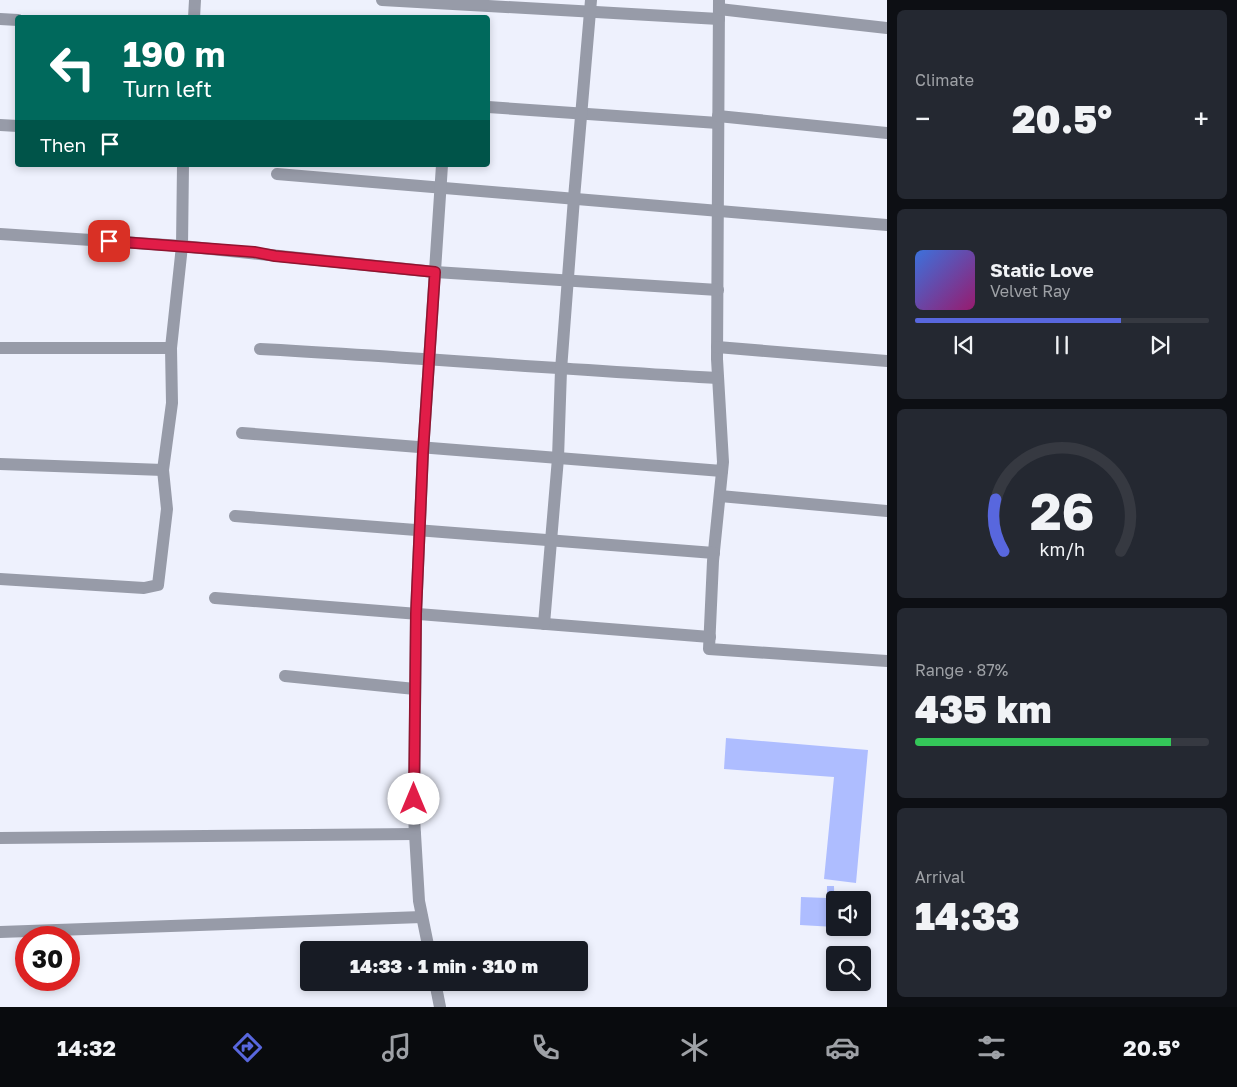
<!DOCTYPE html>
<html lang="en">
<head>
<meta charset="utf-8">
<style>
	body { margin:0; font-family:"Golos Text",sans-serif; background:#242831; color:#f1f3f6; height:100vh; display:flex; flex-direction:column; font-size:19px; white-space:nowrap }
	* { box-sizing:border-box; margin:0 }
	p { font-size:16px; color:#9ea1a6 }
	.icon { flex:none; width:28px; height:28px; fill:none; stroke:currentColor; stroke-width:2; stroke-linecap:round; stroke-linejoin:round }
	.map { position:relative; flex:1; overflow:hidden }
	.details { display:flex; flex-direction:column; gap:10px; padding:10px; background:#0d0f14; width:350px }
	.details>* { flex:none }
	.guide { position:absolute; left:15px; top:15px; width:475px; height:152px; border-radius:5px; box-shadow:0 2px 8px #0003; background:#00695c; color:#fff; overflow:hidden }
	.buttons { position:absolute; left:826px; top:891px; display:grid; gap:10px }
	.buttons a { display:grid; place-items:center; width:45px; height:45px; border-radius:5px; background:#171b24; box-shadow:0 2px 8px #0003; font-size:25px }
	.speed { position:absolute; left:15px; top:926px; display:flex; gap:10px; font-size:25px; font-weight:700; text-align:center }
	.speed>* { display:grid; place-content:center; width:65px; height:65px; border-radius:50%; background:#171b24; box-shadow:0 2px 8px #0003; line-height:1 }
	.speed .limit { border:8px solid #d22; background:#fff; color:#111 }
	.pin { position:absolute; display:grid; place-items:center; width:42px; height:42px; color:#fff; margin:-21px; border-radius:10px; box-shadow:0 2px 8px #0006 }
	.me { position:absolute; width:55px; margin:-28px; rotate:0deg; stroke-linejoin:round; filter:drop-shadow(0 0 4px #0008) }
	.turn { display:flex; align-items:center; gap:18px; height:105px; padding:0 25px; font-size:22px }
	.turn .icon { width:65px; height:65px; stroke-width:2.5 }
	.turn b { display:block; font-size:35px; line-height:42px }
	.then { display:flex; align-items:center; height:48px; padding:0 25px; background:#0003; gap:10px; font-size:19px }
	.big { font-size:38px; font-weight:800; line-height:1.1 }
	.details .widget { flex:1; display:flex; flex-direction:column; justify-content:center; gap:8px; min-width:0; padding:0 18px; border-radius:8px; background:#242831 }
	.details .dial { align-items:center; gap:0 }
	.dial svg { height:130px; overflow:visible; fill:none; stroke:#363941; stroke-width:7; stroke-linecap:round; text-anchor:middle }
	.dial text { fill:#f1f3f6; stroke:none }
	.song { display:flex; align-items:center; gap:15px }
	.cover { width:60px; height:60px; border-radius:8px; background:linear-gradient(135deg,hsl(220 70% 55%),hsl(320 70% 35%)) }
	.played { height:5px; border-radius:2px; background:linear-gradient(90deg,#5867de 70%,#363941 70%) }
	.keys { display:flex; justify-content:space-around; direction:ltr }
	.heat { display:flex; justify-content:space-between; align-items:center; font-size:28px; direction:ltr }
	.charge { height:8px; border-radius:4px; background:linear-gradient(90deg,#34c759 87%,#363941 0) }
	.trip { position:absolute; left:300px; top:941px; width:288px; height:50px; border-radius:5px; background:#171b24; box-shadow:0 2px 8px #0003; font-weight:800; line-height:50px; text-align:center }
	.tabs { display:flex; height:80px; justify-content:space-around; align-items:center; background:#090b0e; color:#9ea1a6 }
	.tabs .icon { width:35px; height:35px }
	.tabs .active { color:#5867de }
	.tabs b { font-size:22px; color:#f1f3f6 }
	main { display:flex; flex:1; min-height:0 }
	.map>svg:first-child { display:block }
	.building { fill:#aebdff }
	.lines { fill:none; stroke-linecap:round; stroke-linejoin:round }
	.minor { stroke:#979ba8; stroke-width:12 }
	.route-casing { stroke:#92132f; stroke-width:12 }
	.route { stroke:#e11d48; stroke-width:9 }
</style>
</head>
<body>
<main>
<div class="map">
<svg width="887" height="1007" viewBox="0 0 887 1007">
	<rect width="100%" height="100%" fill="#eef1fd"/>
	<!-- building -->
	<g class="building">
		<polygon points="726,738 868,750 856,883 824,879 834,777 724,769"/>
		<polygon points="827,886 834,886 835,927 800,925 801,897 827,898"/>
	</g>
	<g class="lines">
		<!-- minor -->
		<g class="minor">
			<polyline points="382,0 719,19"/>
			<polyline points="719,0 717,359 723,462 713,561 709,649 887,661"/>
			<polyline points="719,9 887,28"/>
			<polyline points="194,18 195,0"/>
			<polyline points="0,19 18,20"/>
			<polyline points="488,107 718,123"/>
			<polyline points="718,116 887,133"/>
			<polyline points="0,125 18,126"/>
			<polyline points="277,174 887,225"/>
			<polyline points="0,234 182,246 435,272 718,290"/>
			<polyline points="717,347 887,361"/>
			<polyline points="0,348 171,348"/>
			<path d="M260 349C413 357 566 370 718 378"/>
			<polyline points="242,433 722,471"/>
			<polyline points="0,464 163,470"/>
			<polyline points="720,496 887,511"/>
			<polyline points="235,516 714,553"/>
			<polyline points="0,579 144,588 158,585 167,509 163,470 172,403 171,348 182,246 183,165"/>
			<polyline points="215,598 710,637"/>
			<polyline points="544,624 558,458 561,370 574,198 591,0"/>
			<polyline points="285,676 415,689"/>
			<polyline points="0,838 415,834"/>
			<polyline points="0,932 422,917"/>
			<polyline points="429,950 419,901 414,817 416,614 423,452 442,165"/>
			<polyline points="435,982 440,1007"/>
		</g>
	</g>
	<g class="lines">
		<!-- route casing -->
		<g class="route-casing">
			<polyline id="route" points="109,241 254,252 275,256 435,272 423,452 416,614 414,799"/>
		</g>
		<!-- route -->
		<use href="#route" class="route"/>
	</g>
</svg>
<div class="buttons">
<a><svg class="icon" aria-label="sound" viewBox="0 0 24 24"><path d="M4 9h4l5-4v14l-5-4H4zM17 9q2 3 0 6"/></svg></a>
<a><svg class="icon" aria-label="search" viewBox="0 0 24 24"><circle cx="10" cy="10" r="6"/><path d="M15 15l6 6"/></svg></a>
</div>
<div class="speed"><div class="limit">30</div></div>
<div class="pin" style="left:109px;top:241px;background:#d93025"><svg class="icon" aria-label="arrive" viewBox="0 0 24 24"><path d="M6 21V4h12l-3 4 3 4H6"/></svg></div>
<svg class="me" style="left:414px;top:799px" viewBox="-20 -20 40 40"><circle r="19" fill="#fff"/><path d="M0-13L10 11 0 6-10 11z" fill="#e11d48"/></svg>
<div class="trip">14:33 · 1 min · 310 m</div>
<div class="guide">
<div class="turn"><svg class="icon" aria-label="left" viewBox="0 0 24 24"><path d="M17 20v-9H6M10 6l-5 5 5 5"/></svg><div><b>190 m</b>Turn left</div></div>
<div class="then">Then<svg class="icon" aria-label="arrive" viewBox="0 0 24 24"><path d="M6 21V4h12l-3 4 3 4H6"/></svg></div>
</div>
</div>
<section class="details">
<div class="widget"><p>Climate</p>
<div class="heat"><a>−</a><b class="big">20.5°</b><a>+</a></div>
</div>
<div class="widget">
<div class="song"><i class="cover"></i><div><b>Static Love</b><p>Velvet Ray</p></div></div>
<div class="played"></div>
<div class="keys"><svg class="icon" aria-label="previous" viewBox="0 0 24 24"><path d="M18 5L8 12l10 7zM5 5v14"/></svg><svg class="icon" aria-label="pause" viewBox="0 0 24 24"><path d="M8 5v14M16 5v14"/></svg><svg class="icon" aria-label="next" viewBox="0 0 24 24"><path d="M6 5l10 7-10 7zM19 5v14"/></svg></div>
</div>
<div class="widget dial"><svg viewBox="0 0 100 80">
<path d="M14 69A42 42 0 1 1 86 69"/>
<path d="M14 69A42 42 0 0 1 9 37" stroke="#5867de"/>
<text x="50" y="56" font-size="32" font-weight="700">26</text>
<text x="50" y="72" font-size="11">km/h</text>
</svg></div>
<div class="widget"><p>Range · 87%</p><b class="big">435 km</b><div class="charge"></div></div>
<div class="widget"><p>Arrival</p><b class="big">14:33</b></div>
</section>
</main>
<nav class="tabs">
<b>14:32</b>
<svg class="icon active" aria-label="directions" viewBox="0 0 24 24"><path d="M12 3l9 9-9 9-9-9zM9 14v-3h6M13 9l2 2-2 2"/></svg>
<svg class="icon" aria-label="music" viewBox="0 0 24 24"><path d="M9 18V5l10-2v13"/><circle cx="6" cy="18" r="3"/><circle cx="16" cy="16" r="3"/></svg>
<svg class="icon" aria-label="phone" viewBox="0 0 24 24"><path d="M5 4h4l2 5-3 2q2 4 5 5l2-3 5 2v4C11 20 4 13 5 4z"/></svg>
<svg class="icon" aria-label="climate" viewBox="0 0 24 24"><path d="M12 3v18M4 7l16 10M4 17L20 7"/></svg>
<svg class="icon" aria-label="car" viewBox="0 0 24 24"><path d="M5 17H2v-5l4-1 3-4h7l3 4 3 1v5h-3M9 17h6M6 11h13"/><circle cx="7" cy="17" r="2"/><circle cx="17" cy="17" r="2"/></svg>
<svg class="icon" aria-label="filters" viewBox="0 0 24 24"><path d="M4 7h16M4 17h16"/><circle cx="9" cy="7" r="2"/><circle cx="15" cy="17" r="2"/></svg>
<b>20.5°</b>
</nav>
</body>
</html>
